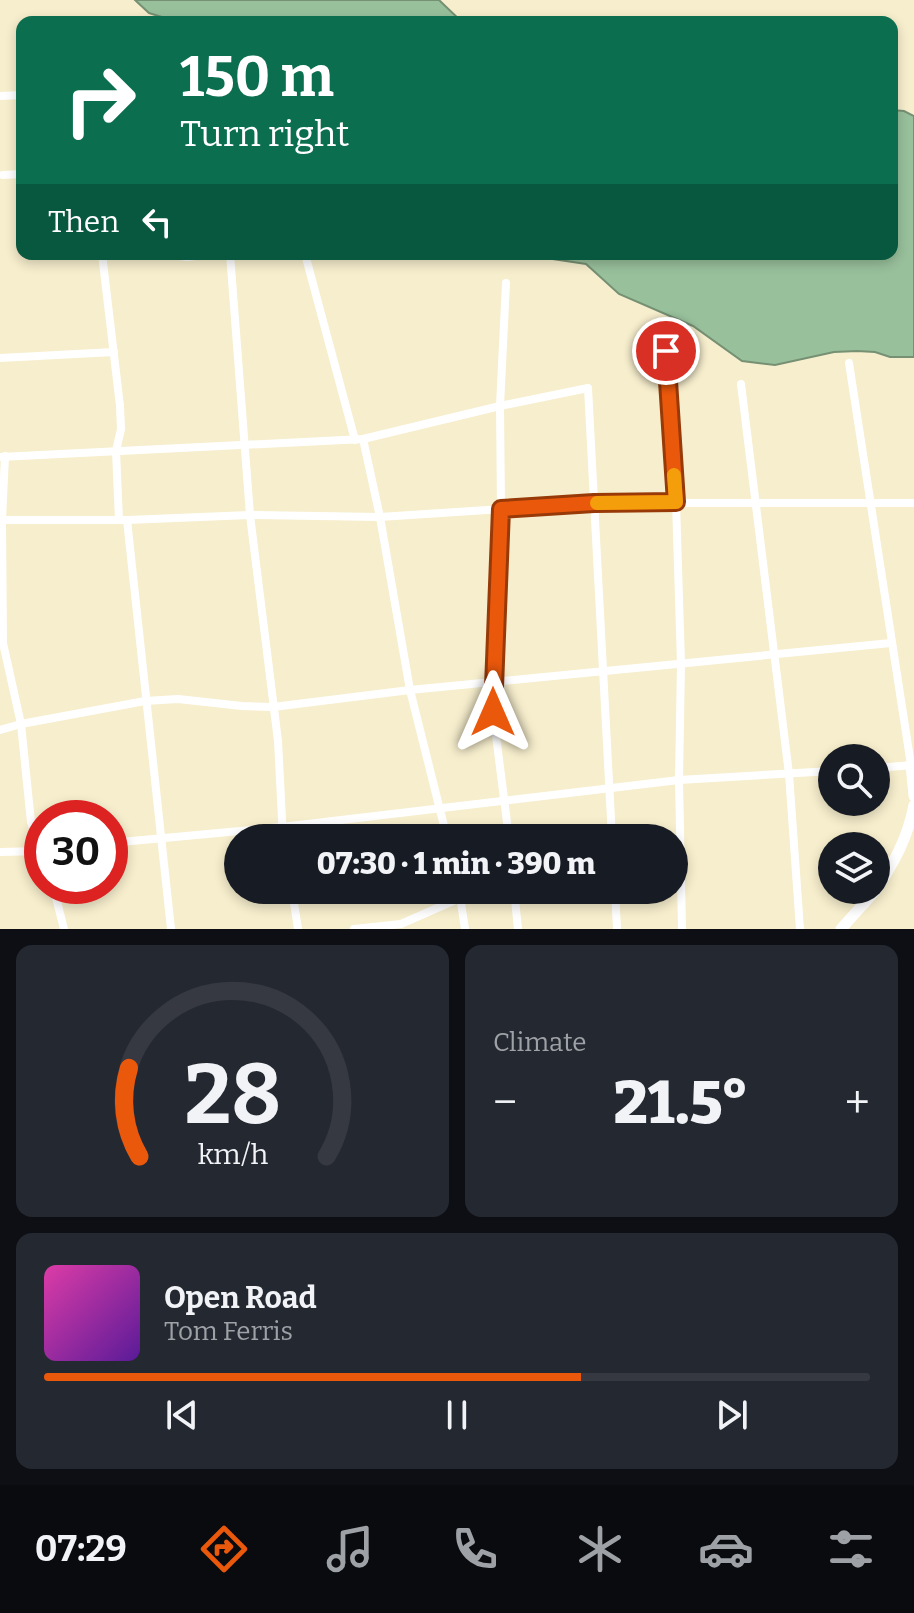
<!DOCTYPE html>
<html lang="en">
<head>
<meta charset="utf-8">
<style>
	body { margin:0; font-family:Bitter,serif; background:#242831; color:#f1f3f6; height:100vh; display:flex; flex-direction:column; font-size:30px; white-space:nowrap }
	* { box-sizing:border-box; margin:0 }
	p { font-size:26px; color:#9ea1a6 }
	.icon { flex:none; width:44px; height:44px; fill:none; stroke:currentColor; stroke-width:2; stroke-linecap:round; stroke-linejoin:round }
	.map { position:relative; height:929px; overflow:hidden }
	.drawer { display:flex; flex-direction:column; gap:16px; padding:16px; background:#0d0f14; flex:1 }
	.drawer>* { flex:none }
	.guide { position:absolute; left:16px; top:16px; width:882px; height:244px; border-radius:16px; box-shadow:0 4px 12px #0003; background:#0b6e4f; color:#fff; overflow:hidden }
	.fabs { position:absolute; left:818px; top:744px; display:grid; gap:16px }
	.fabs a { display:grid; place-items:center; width:72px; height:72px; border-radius:50%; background:#171b24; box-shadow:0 4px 12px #0003; font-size:40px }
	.speed { position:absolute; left:24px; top:800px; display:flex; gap:16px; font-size:40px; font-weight:700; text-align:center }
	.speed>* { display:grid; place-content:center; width:104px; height:104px; border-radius:50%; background:#171b24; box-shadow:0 4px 12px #0003; line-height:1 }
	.speed .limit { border:12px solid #d22; background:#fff; color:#111 }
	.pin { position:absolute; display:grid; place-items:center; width:68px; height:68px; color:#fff; margin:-34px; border:4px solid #fff; border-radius:50%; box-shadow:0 2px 8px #0007 }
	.me { position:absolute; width:88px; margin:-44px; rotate:0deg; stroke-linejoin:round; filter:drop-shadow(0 0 6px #0008) }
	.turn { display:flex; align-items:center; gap:28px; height:168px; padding:0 32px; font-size:36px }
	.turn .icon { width:104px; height:104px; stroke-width:2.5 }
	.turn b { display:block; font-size:56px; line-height:68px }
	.then { display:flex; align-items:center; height:76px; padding:0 32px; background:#0003; gap:16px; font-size:30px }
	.big { font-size:60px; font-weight:800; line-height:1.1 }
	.drawer .card { flex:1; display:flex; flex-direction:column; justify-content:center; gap:12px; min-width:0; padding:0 28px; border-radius:16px; background:#242831 }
	.drawer .dial { align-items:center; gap:0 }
	.dial svg { height:208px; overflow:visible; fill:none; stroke:#363941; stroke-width:7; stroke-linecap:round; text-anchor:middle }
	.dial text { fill:#f1f3f6; stroke:none }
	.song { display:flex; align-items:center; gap:24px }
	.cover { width:96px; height:96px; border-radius:12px; background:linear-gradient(135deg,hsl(320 70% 55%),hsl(270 70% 35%)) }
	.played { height:8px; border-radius:4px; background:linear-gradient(90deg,#ea580c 65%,#363941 65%) }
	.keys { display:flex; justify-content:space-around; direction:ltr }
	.heat { display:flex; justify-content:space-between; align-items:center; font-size:44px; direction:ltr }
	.drawer .tiles { flex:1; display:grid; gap:16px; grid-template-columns:1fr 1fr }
	.card:last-child { grid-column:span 2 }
	.trip { position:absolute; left:224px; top:824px; width:464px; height:80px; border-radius:40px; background:#171b24; box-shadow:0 4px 12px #0003; font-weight:800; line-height:80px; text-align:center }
	.tabs { display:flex; height:128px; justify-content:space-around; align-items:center; background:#090b0e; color:#9ea1a6 }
	.tabs .icon { width:56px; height:56px }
	.tabs .active { color:#ea580c }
	.tabs b { font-size:36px; color:#f1f3f6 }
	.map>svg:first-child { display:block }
	.water { fill:#98c09b; stroke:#769073; stroke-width:2 }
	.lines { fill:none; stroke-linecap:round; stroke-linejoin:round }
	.street { stroke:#fff; stroke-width:8 }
	.secondary { stroke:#fff; stroke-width:11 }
	.route-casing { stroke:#983908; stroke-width:20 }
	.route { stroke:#ea580c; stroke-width:14 }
	.slow { stroke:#f59e0b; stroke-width:14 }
</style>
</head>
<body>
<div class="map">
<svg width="914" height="929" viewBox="0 0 914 929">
	<rect width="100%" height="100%" fill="#f7eecd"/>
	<!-- water -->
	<g class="water">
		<polygon points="135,0 439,0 462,22 178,22 149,13"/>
		<polygon points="892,110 904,111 914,116 914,357 890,357 875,352 857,351 834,352 775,365 742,361 693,326 619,294 586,264 546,258 460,254 892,254"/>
	</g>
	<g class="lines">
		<!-- street -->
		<g class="street">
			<polyline points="0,96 22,95"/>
			<polyline points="3,175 22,174"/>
			<polyline points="102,254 120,406 121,429 116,451 119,520"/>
			<polyline points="166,254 187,257 215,254"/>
			<polyline points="230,254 250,515 278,741 283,838"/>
			<polyline points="305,254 355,440"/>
			<polyline points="506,283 500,406 501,509 493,682 493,712 509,838"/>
			<polyline points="665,321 676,502 681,663 679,780 682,929"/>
			<polyline points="0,358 114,352"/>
			<polyline points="849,363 911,765"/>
			<polyline points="741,384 789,774 800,929"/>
			<polyline points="363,439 380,517 410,690 447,838"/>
			<polyline points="5,456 2,520 3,643 21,724 31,822 42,858"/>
			<polyline points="0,457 363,439 500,406 588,388 612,838"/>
			<polyline points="0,520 127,520 250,515 380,517 594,503 914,503"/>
			<polyline points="127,520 171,929"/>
			<polyline points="0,730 21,724 145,701 178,699 242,706 273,707 410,690 891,643"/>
			<polyline points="876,768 913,765"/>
			<polyline points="110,843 282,827 679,780 832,771"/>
			<polyline points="0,852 42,851"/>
			<polyline points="53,886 64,929"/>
			<polyline points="292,890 298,929"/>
			<polyline points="459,890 465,929"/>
			<polyline points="514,890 518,929"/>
			<polyline points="615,890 617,929"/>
			<polyline points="354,929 401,924 460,898"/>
		</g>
		<!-- secondary -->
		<g class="secondary">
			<polyline points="911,765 914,796"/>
			<path d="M876 890C894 863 908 837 914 805"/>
			<polyline points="841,929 876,890"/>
		</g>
	</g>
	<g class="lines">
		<!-- route casing -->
		<g class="route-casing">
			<polyline id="route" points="493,712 501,509 594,503 676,502 666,351"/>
		</g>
		<!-- route -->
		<use href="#route" class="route"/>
		<!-- slow -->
		<polyline class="slow" points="597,503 676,502 674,475"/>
	</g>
</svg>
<div class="fabs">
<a><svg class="icon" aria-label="search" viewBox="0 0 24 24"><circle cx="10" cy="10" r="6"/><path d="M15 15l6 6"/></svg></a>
<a><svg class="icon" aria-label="layers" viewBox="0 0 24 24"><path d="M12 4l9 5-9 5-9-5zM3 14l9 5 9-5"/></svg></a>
</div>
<div class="speed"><div class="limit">30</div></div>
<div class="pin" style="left:666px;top:351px;background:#d93025"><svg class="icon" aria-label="arrive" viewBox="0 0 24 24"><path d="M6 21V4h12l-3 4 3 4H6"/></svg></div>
<svg class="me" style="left:493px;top:712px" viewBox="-20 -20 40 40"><path d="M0-17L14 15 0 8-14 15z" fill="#ea580c" stroke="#fff" stroke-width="4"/></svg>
<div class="trip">07:30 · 1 min · 390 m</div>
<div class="guide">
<div class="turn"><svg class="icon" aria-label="right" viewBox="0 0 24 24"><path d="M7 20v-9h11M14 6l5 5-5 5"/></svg><div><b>150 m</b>Turn right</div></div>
<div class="then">Then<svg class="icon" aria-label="left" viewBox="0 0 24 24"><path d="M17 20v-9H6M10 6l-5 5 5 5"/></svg></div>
</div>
</div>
<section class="drawer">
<div class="tiles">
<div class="card dial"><svg viewBox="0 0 100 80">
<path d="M14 69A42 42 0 1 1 86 69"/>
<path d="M14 69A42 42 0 0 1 10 35" stroke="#ea580c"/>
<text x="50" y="56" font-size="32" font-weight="700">28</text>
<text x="50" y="72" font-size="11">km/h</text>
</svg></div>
<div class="card"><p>Climate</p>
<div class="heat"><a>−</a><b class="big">21.5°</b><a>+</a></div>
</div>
<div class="card">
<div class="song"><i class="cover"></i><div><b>Open Road</b><p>Tom Ferris</p></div></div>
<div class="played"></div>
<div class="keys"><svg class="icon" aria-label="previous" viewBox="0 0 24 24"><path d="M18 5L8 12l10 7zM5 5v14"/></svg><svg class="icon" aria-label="pause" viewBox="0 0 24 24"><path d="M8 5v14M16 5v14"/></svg><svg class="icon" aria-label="next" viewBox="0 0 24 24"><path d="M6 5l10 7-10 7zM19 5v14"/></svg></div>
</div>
</div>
</section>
<nav class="tabs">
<b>07:29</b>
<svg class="icon active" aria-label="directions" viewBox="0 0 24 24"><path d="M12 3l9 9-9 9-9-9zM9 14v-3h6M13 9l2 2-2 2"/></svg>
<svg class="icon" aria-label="music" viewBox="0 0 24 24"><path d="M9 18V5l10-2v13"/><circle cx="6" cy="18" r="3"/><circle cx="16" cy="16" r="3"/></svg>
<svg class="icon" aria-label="phone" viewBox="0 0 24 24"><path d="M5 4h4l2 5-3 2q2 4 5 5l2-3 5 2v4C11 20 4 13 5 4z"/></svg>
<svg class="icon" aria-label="climate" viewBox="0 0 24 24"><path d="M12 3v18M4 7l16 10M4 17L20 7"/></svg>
<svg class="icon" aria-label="car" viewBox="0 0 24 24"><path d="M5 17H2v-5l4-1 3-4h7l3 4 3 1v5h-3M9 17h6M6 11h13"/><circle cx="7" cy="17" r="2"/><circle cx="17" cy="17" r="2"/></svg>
<svg class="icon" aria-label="filters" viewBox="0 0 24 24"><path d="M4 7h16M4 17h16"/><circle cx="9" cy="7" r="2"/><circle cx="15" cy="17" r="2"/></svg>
</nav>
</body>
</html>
